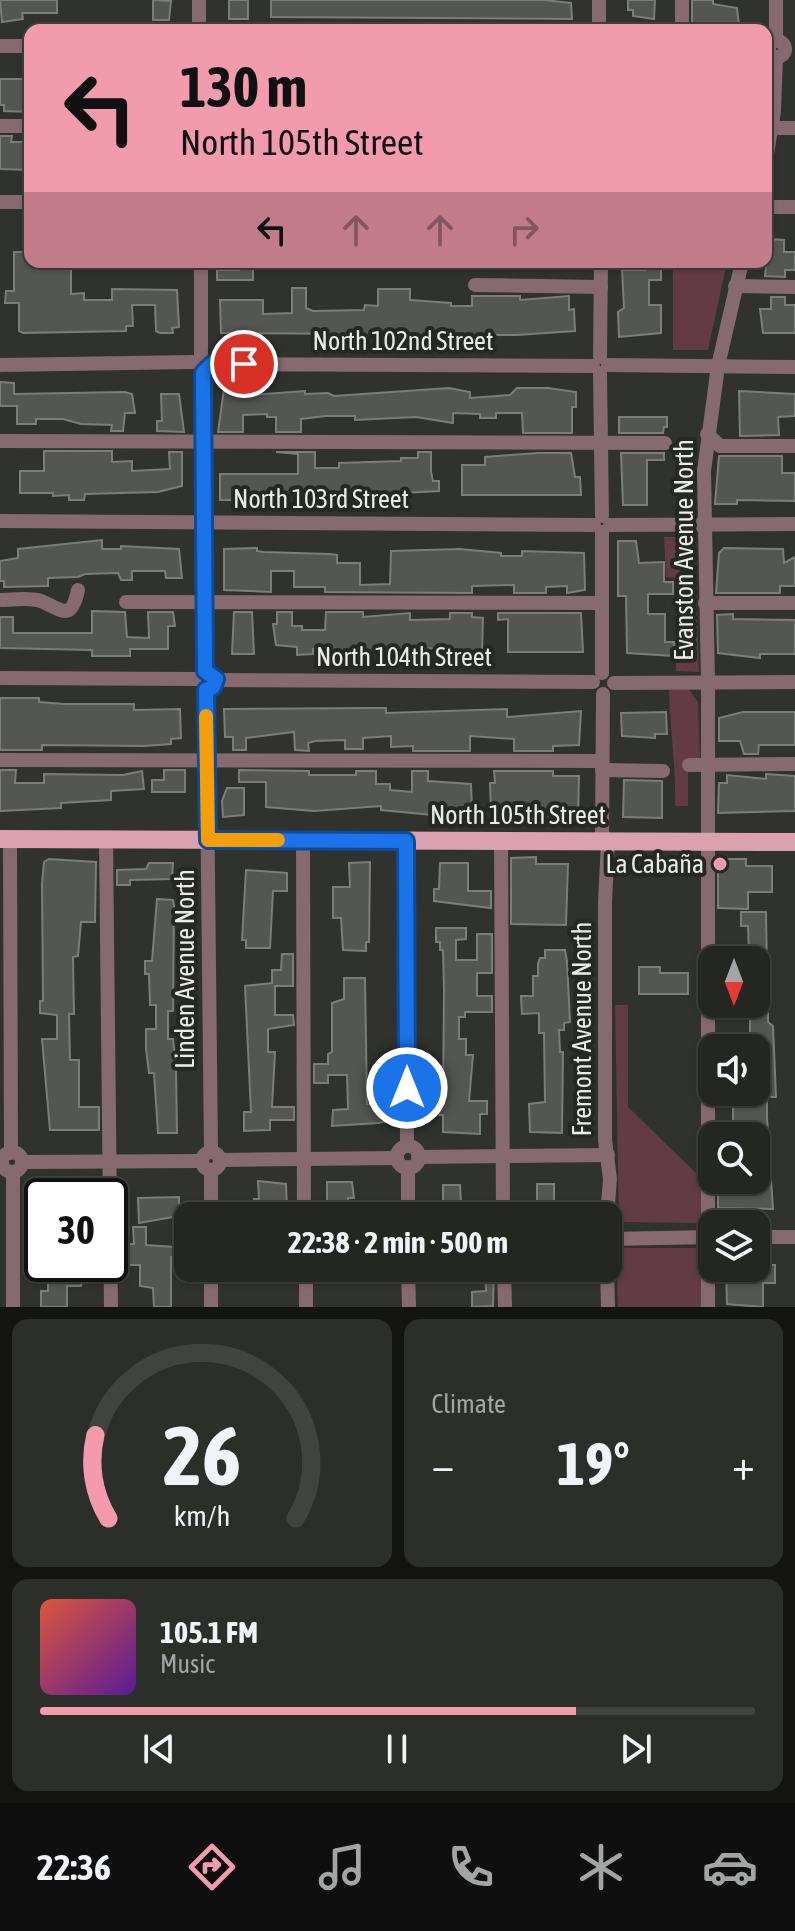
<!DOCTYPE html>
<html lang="en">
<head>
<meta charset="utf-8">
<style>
	body { margin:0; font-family:"Asap Condensed",sans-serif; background:#2c2e2a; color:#f1f3f6; height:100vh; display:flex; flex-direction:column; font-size:30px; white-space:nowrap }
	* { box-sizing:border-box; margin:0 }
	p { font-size:26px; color:#a3a5a5 }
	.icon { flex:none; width:44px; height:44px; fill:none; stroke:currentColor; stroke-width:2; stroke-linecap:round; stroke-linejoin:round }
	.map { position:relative; height:1307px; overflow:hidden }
	.panel { display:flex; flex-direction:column; gap:12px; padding:12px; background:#141513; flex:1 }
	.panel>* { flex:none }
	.banner { position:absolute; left:24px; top:24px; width:748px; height:244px; border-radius:16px; box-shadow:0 2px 6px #0004,0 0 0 2px #414340; background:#f29aae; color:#111; overflow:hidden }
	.needle { width:52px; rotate:180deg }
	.buttons { position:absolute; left:698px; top:946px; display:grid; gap:16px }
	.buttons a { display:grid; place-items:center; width:72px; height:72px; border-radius:16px; background:#242622; box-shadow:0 2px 6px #0004,0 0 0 2px #414340; font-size:40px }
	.speed { position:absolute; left:24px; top:1178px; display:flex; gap:16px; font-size:40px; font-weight:700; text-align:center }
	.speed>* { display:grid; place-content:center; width:104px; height:104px; border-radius:50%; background:#242622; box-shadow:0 2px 6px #0004,0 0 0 2px #414340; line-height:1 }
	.speed .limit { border:4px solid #111; border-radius:12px; background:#fff; color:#111 }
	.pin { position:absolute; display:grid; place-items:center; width:68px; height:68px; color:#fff; margin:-34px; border:4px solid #fff; border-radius:50%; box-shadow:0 2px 8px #0007 }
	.me { position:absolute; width:88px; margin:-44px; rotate:0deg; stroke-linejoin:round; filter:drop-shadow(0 0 6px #0008) }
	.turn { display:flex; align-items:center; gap:28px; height:168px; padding:0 24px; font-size:36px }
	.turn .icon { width:104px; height:104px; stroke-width:2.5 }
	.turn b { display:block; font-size:56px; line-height:68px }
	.lanes { display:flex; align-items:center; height:76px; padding:0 24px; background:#0003; justify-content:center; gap:40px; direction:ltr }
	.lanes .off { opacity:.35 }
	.big { font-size:60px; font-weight:700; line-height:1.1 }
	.panel .card { flex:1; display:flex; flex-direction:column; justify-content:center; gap:12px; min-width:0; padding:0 28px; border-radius:16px; background:#2c2e2a }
	.panel .dial { align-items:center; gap:0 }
	.dial svg { height:208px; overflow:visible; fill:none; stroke:#414340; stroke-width:7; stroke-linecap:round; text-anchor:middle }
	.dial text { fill:#f1f3f6; stroke:none }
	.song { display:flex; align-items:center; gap:24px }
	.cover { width:96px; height:96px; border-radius:12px; background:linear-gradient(135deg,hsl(10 70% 55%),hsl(270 70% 35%)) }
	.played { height:8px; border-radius:4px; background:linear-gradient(90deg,#f29aae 75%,#414340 75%) }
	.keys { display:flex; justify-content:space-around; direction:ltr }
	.heat { display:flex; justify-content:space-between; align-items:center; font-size:44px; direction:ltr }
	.panel .tiles { flex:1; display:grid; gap:12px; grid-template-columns:1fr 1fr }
	.card:last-child { grid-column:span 2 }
	.trip { position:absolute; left:174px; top:1202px; width:448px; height:80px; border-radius:16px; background:#242622; box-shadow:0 2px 6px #0004,0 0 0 2px #414340; font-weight:700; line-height:80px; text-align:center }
	.tab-bar { display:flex; height:128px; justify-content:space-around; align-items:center; background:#0e0f0e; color:#a3a5a5 }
	.tab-bar .icon { width:56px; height:56px }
	.tab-bar .current { color:#f29aae }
	.tab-bar b { font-size:36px; color:#f1f3f6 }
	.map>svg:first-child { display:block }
	.green { fill:#633b44 }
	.building { fill:#545651; stroke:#7b7d78; stroke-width:2 }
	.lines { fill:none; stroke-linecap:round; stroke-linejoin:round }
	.minor { stroke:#876a70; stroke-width:14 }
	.major { stroke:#dca1ae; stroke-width:18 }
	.route-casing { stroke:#114b97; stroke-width:20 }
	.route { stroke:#1a73e8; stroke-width:14 }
	.slow { stroke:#f59e0b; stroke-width:14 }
	.poi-dot { fill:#f29aae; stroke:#262824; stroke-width:3 }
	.labels { text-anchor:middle; stroke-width:8; stroke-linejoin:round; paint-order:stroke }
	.street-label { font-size:26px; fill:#eaece9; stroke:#262824 }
	.poi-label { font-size:26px; fill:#eaece9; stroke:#262824; text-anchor:end }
</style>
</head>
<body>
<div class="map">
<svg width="795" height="1307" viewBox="0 0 795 1307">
	<rect width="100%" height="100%" fill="#30322d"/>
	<!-- green -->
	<g class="green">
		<polygon points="673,262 727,262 708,350 673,350"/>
		<polygon points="696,451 693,502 678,502 677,451"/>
		<polygon points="664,537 694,537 699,672 676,671 676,578 666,577"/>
		<path d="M689 689 698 702 700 759 688 760V806H675C676 766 670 729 669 690Z"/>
		<polygon points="615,1005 628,1005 628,1107 701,1178 703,1223 619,1222"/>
		<polygon points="616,1248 703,1248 704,1307 618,1307"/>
	</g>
	<!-- building -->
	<g class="building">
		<polygon points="0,0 57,0 57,13 22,13 23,19 2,22"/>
		<polygon points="153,0 171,1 169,20 153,20"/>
		<rect x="229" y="0" width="19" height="19"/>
		<polygon points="271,0 544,0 571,3 572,19 271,17"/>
		<polygon points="628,0 655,0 654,19 633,16 633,10 628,10"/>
		<polygon points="692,0 713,0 713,4 737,8 739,25 692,24"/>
		<polygon points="0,79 30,79 30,112 4,111 4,105 0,105"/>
		<polygon points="0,136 12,136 11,142 30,142 30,170 0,169"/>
		<polygon points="769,239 784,240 784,252 795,252 795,270 785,270 785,277 765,276"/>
		<polygon points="14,252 30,252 30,262 71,262 71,294 84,293 84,300 112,300 112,289 177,290 179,327 172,328 173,333 160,333 156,331 155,305 132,305 133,326 126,326 126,331 23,333 19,331 19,303 5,303 6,291 14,291"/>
		<polygon points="645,262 661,262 661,280 649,280 649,305 661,305 661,333 619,337 618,312 624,308 622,270 645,270"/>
		<polygon points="239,267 253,267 253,280 217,280 217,270 239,270"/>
		<polygon points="292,288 306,288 306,308 313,311 364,310 365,305 378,306 378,289 410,289 410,300 451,303 451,306 472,306 472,296 520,296 520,300 569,296 569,310 574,309 575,331 517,335 221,333 220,300 263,300 263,314 292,313"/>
		<polygon points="771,297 785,297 785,305 795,305 795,333 763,333 760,309 771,309"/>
		<polygon points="0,382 14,383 14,394 125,392 132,394 135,413 125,413 123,431 111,431 112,425 81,424 63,419 36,419 36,424 17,424 17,406 0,406"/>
		<polygon points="242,388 249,395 305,391 305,394 328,393 334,396 449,388 470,392 470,398 510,395 517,388 548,388 576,392 576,407 572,407 572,433 523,433 522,413 496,413 496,418 480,418 480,414 453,413 453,423 416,417 355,420 355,416 326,416 301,419 301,432 276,432 276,417 267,417 267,414 243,415 243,432 218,432 224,389"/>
		<polygon points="739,391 795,394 795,416 778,417 779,435 740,436"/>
		<polygon points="161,394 179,394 184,432 157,431 157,421 162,421"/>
		<polygon points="619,417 667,417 667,427 664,427 663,433 619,433"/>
		<polygon points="44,451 112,451 112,462 132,461 132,471 170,469 169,452 182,452 182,486 158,492 85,494 84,500 69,500 69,495 53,496 53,493 20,493 20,471 44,471"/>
		<polygon points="276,452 315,452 315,468 339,468 339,463 401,461 401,458 418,458 418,452 431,452 431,472 433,481 439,481 439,491 363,495 285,493 285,497 268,497 268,491 240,492 240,500 220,500 220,474 298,474 298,454"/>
		<polygon points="538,453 571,453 575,477 580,477 581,495 462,495 462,465 485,465 485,457"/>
		<polygon points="621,453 664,453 664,460 647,460 647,505 623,505"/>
		<polygon points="719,456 782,456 782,473 795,473 795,501 737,500 737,504 715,504"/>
		<polygon points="102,540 102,549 121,549 121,546 179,549 182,578 166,578 165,571 132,571 132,580 121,580 118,573 85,574 78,577 48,578 48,586 4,587 4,581 0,581 0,561 18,558 18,549"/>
		<polygon points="618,541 636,541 639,563 664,562 664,582 673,582 673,594 648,594 648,614 665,614 665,642 674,642 674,656 627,653 626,596 618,596"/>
		<polygon points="257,548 257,551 263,552 329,554 337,555 337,563 360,563 360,585 390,584 391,551 460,549 501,553 501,556 522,556 522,551 584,553 585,590 567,593 567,586 546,587 546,593 514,593 514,585 472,586 472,593 325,592 325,587 294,587 294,571 271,571 271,592 224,590 224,549"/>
		<polygon points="724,548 783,549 784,563 795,557 795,586 780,586 780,593 716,593 719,553"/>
		<polygon points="92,611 125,612 127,637 149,638 148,612 173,612 175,626 168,626 168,649 130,649 130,656 92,656 92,650 0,648 0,617 13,617 13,633 92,633"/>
		<polygon points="234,612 252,612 254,654 232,654"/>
		<polygon points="277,612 292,612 292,626 302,626 302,630 325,630 326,612 363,612 363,617 410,613 410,620 450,619 450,613 472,613 472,617 483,618 482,653 440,648 371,651 313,649 313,654 297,655 297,647 276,645 273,624 277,624"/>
		<polygon points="498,613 581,613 583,652 508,652 508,619 498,620"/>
		<polygon points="733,614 733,619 795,620 795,654 760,654 760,658 718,653 717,615"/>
		<polygon points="0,698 39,698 39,702 64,704 134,704 134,710 180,709 181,738 171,739 171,744 144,746 42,745 42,750 0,750"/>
		<polygon points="375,708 386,708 386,713 507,709 507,717 581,711 579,745 553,746 553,751 514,751 514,739 470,736 470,751 413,751 413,746 391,747 391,736 363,738 363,749 345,749 345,740 315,741 308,743 309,751 295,750 294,732 246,738 246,750 233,750 233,737 225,737 224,709"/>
		<polygon points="666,712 667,734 655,734 655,738 622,736 621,713"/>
		<polygon points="743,712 795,712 795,745 759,745 758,754 744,754 740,741 719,741 719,718"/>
		<polygon points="0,770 16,770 15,783 44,783 44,774 123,775 142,771 144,789 111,791 111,800 61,803 61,808 0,811"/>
		<polygon points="164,770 185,770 185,792 152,792 152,780 164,780"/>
		<polygon points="239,770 309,771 309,775 356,775 356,771 376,771 376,784 390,784 390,790 412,792 412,771 428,771 428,781 471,784 472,811 433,815 381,810 381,806 314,811 266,807 266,782 239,782"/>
		<polygon points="494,771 553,771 553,776 579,776 578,818 491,813 490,783 495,783"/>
		<polygon points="766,774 795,776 795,811 718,813 719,783 727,783 727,775 766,779"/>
		<polygon points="624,780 662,781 662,818 623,817"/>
		<polygon points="227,788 244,788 244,815 223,817 222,801"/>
		<polygon points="536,857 536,864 568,864 566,925 511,924 511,858"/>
		<polygon points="49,859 96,862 95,922 81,922 78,956 73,957 74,1014 69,1014 70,1060 79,1060 79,1107 99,1107 99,1130 50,1130 42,1039 57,1039 57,1015 40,1013 40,1001 43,1001 42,884 44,862"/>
		<polygon points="718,859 746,859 746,866 772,866 772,892 748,892 748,909 718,908"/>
		<polygon points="370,862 369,942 366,942 366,951 343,950 341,918 333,918 333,887 350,887 349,863"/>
		<polygon points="149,863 173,863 172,879 130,880 130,885 117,885 117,870 146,869"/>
		<polygon points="440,863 468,863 468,891 491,891 491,908 434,901 434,889 439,889"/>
		<polygon points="246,870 287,873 287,891 273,891 270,948 246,948 246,940 242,940"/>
		<polygon points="157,899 173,900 174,905 173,1011 168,1011 168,1039 173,1039 176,1069 177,1133 158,1133 154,1073 149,1073 146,1049 146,1029 156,1029 156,1005 150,1005 149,974 145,974 145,961 152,961"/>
		<polygon points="741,912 766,912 767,974 756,974 756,953 749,953 748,926 741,926"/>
		<polygon points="436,928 466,928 466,939 456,940 456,960 477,960 477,934 492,934 492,973 477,973 477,996 492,996 492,1012 465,1012 465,1017 459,1017 459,1039 466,1039 466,1055 473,1055 469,1101 487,1101 487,1114 480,1114 480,1134 443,1132 443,1115 439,1115 438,1102 443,1102 444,991 443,950 440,950 440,942 436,942"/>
		<polygon points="545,950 565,950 567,961 570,1022 564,1023 564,1030 559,1030 560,1052 563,1052 562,1133 530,1132 529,1104 545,1102 544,1033 539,1033 539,1013 522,1014 521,996 533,996 533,976 538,976 538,964 540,958 545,958"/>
		<polygon points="282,954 293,954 293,986 275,986 275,1015 293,1015 294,1025 268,1029 268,1052 275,1052 272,1107 294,1107 294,1120 270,1120 270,1130 244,1131 244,1112 251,1112 245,986 272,983 272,970 281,970"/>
		<polygon points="639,967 660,967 660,973 688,973 688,994 639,994"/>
		<polygon points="344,978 365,978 367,1104 385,1105 386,1121 379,1123 332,1126 333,1110 348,1109 347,1075 328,1075 328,1083 314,1083 314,1064 328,1064 328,1054 332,1052 332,1003 344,999"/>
		<polygon points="756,997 768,997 768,1022 773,1026 776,1097 767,1097 767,1117 773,1209 718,1208 718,1180 727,1180 727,1193 751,1193 751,1180 756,1180 756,1130 733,1130 733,1107 753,1106 753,1092 756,1092 756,1040 750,1040 750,1004 756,1004"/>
		<polygon points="258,1181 286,1184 287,1211 254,1212 254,1199 259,1199"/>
		<polygon points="327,1182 352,1182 354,1198 348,1198 348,1204 334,1204 334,1215 314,1215 314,1204 327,1204"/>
		<polygon points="537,1184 554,1184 554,1216 542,1216 542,1206 537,1206"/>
		<polygon points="443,1185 460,1185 461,1203 443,1203"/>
		<polygon points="179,1197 179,1216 139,1223 138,1198"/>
		<polygon points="133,1227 146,1227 146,1245 175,1247 175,1257 171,1257 171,1307 154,1307 153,1288 140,1286 140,1265 121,1265 120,1244 134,1244"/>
		<polygon points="756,1265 775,1265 775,1283 763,1283 763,1307 727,1304 726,1268 756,1268"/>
		<polygon points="48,1268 85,1268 81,1286 67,1286 67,1307 41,1307 41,1291 48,1291"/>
		<polygon points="485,1269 494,1269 493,1306 472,1307 472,1292 486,1291"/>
	</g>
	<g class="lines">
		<!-- minor -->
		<g class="minor">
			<polyline points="599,0 599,30"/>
			<polyline points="682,0 682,30"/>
			<polyline points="199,30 199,0"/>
			<polyline points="776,41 776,0"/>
			<circle cx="777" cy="49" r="8"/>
			<polyline points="0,46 30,46"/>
			<polyline points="0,126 30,126"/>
			<polyline points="771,128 795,128"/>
			<polyline points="766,160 774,111 776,57"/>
			<polyline points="0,202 30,202"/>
			<polyline points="766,207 795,207"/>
			<polyline points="201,262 201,354"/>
			<polyline points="475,285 601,287"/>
			<polyline points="735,286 795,287"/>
			<polyline points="600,357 601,262"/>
			<polyline points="212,364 593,366"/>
			<polyline points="0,365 193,362"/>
			<polyline points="608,365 795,367"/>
			<polyline points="203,373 205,671"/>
			<polyline points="600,373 602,516"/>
			<polyline points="707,434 720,446 795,446"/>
			<polyline points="0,441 665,443"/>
			<polyline points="0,521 594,525"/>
			<polyline points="610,525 795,524"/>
			<polyline points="602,532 602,673"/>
			<path d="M0 600C12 600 29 597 41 601 61 609 71 623 78 590"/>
			<polyline points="126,602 602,603"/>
			<polyline points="705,603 795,603"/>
			<polyline points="0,678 197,679"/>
			<polyline points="216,680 593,682"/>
			<polyline points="614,683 795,682"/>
			<polyline points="206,690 211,1151"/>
			<polyline points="0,760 602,761"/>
			<polyline points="689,765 795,764"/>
			<polyline points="602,770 663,771"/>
			<polyline points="10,839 11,1153"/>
			<polyline points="106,840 111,1307"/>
			<polyline points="303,840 304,1216"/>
			<polyline points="406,841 407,1146"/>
			<polyline points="501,841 503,1216"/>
			<polyline points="602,841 603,694"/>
			<circle cx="408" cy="1157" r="11"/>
			<circle cx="211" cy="1161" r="9"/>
			<circle cx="12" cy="1162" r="10"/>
			<polyline points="418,1157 608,1155"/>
			<polyline points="220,1160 397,1158"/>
			<polyline points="22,1162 201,1161"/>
			<polyline points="408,1167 408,1216"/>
			<polyline points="211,1170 211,1216"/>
			<polyline points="13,1172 13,1307"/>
			<polyline points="607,1216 610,1179 605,1140 605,902 608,841"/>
			<polyline points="756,1237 795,1237"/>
			<polyline points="608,1239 712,1237"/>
			<polyline points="211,1268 211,1307"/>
			<polyline points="306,1268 306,1307"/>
			<polyline points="408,1268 409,1307"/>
			<polyline points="504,1268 505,1307"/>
			<polyline points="607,1268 608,1307"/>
			<polyline points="708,1307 708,682 704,471 718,366 742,262"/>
		</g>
		<!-- major -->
		<polyline class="major" points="0,839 795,842"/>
	</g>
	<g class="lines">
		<!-- route casing -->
		<g class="route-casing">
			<polyline id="route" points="244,364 212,364 203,373 205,671 216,679 213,687 206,690 208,840 406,841 407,1088"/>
		</g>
		<!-- route -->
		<use href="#route" class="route"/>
		<!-- slow -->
		<polyline class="slow" points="206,716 208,840 278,840"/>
	</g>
	<!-- markers -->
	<circle class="poi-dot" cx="720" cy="864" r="8"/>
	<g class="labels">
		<!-- street labels -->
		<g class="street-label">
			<text x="403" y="350">North 102nd Street</text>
			<text x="321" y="508">North 103rd Street</text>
			<text transform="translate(684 550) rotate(-90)" y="9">Evanston Avenue North</text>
			<text x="404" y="666">North 104th Street</text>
			<text x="518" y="824">North 105th Street</text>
			<text transform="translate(185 969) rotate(-90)" y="9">Linden Avenue North</text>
			<text transform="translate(582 1029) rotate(-90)" y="9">Fremont Avenue North</text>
		</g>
		<!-- poi labels -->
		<g class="poi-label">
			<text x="704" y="873">La Cabaña</text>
		</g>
	</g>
</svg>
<div class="buttons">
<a><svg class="needle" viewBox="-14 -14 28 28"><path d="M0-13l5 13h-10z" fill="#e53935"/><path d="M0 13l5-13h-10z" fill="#a3a5a5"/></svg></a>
<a><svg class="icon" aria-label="sound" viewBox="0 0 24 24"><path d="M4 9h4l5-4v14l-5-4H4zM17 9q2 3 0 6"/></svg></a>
<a><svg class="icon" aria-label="search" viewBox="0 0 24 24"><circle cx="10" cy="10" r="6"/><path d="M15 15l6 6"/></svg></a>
<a><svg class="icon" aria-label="layers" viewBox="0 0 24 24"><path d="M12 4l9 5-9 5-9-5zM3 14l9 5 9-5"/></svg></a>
</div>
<div class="speed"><div class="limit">30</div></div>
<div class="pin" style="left:244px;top:364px;background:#d93025"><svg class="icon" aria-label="arrive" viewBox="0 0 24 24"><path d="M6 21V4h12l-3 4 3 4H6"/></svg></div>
<svg class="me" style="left:407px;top:1088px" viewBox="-20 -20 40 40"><circle r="17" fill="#1a73e8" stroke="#fff" stroke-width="3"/><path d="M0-11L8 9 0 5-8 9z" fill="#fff"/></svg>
<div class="trip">22:38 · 2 min · 500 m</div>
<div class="banner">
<div class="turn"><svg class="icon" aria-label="left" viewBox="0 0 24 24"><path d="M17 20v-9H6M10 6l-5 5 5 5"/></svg><div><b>130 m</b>North 105th Street</div></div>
<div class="lanes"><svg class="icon" aria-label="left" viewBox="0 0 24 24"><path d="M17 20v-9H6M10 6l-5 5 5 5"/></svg><svg class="icon off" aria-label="ahead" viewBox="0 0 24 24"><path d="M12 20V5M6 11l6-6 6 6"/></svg><svg class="icon off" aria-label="ahead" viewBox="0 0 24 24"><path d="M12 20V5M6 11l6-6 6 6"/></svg><svg class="icon off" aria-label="right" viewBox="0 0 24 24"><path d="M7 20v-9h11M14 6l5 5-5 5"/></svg></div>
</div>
</div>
<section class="panel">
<div class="tiles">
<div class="card dial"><svg viewBox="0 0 100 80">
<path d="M14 69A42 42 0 1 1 86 69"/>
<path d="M14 69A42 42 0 0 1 9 37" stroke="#f29aae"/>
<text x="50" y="56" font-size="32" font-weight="700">26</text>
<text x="50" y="72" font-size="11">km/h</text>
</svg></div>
<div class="card"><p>Climate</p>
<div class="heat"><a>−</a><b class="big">19°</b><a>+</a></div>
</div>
<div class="card">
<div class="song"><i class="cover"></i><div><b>105.1 FM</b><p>Music</p></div></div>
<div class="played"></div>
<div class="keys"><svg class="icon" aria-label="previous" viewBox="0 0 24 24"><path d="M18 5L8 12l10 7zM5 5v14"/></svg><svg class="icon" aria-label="pause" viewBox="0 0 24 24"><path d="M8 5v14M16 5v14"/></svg><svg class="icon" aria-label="next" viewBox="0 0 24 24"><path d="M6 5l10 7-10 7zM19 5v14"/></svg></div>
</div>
</div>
</section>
<nav class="tab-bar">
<b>22:36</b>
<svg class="icon current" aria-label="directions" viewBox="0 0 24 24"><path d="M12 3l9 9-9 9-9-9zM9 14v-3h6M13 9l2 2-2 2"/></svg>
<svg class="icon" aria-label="music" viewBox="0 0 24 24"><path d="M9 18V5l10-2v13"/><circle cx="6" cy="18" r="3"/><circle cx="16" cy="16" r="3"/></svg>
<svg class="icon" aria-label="phone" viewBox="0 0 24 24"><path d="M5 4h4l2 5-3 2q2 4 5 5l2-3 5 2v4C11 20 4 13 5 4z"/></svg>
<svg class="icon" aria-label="climate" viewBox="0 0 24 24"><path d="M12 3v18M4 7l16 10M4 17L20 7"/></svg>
<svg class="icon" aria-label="car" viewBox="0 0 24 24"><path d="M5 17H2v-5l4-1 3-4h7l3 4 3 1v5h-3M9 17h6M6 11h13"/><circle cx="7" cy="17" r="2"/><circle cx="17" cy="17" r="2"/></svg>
</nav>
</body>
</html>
